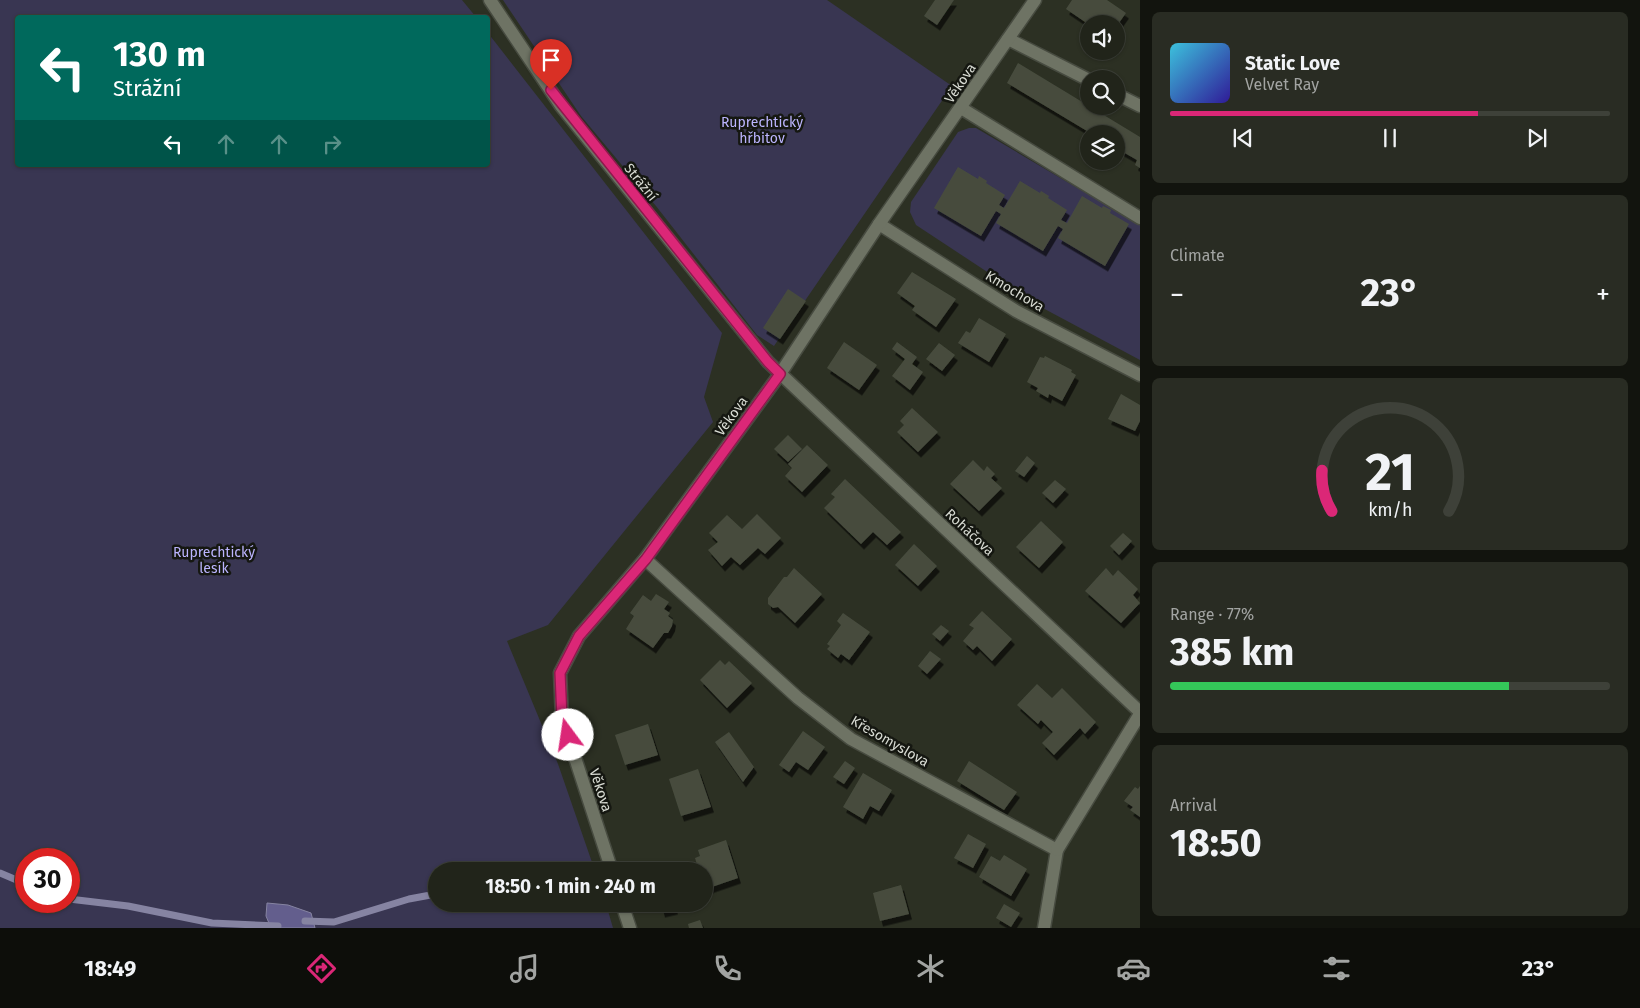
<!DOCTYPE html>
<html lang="en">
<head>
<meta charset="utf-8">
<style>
	body { margin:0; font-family:"Fira Sans",sans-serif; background:#292c23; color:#f1f3f6; height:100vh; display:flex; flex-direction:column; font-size:19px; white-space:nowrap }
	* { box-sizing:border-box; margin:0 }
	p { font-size:16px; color:#a2a4a2 }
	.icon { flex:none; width:28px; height:28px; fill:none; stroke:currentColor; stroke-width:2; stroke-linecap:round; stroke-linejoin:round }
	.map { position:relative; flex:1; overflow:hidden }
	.panel { display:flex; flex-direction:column; gap:12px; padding:12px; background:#12140e; width:500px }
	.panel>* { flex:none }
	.hud { position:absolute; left:15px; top:15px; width:475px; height:152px; border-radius:5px; box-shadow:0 1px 4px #0004,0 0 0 1px #3e4139; background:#00695c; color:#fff; overflow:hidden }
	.buttons { position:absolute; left:1080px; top:15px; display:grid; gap:10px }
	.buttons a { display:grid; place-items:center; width:45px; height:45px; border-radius:50%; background:#21241a; box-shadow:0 1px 4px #0004,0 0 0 1px #3e4139; font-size:25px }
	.speed { position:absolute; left:15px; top:848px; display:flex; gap:10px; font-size:25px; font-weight:700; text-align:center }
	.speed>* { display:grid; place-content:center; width:65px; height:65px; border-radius:50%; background:#21241a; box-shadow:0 1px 4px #0004,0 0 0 1px #3e4139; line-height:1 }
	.speed .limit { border:8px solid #d22; background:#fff; color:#111 }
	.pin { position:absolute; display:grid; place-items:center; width:42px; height:42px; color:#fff; margin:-51px -21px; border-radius:50% 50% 50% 0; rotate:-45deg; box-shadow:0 0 5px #0007 }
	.pin .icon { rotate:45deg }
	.me { position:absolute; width:55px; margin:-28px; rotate:346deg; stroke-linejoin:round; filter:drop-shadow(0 0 4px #0008) }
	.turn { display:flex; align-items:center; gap:18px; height:105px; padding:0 15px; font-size:22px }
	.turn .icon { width:65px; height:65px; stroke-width:2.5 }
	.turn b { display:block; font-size:35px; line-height:42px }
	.lanes { display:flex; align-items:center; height:48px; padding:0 15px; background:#0003; justify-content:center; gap:25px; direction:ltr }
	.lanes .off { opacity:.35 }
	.big { font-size:38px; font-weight:700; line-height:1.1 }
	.panel .widget { flex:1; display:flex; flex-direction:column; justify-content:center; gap:8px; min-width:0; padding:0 18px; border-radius:8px; background:#292c23 }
	.panel .dial { align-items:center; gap:0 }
	.dial svg { height:130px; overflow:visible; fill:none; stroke:#3e4139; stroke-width:7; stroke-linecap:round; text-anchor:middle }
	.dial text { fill:#f1f3f6; stroke:none }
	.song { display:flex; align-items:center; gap:15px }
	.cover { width:60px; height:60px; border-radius:8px; background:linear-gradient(135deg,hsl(190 70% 55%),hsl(250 70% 35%)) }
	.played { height:5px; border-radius:2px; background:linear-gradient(90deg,#db2777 70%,#3e4139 70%) }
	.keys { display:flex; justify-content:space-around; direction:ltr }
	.heat { display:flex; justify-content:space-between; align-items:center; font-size:28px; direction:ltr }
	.charge { height:8px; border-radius:4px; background:linear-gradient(90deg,#34c759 77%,#3e4139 0) }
	.trip { position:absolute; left:428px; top:862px; width:285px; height:50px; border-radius:25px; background:#21241a; box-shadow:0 1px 4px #0004,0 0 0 1px #3e4139; font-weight:700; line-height:50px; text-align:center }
	.tabs { display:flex; height:80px; justify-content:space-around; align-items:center; background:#0d0e0a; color:#a2a4a2 }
	.tabs .icon { width:35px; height:35px }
	.tabs .on { color:#db2777 }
	.tabs b { font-size:22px; color:#f1f3f6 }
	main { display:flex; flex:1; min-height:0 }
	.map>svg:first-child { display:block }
	.green { fill:#393652; fill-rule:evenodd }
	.water { fill:#635e8d; stroke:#8684a2 }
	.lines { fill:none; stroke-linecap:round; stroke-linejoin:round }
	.stream { stroke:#8684a2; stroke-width:7 }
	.building { fill:#474c3e; filter:url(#shadow) }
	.minor-casing { stroke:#474b40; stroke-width:15 }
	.minor { stroke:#6e7364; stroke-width:12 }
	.route-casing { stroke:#8e194d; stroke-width:12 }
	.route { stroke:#db2777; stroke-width:9 }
	.labels { text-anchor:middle; stroke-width:5; stroke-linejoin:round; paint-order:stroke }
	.street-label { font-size:14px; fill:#d8dbd3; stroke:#151711 }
	.park-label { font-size:14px; fill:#bcb5ff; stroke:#151711 }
</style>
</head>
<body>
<main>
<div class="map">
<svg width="1140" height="928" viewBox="0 0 1140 928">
	<defs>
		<filter id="shadow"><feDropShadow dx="3" dy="5.5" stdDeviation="0" flood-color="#0009"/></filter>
	</defs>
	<rect width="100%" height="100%" fill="#2c3023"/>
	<!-- green -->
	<g class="green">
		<path d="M0 0H462L476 17 18 18V165H488V33L722 333 704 397 713 422 548 625 507 641 558 764 595 871H436V904H606L613 928H0ZM26 859H69V901H26Z"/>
		<polygon points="503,0 827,0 952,86 774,346 757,335 656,206 581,116"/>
		<polygon points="969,128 976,128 1140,225 1140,360 1039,306 916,225 910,212 911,202 958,132"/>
	</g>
	<!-- water -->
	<polygon class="water" points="267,903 288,905 311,913 315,928 271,928 266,916"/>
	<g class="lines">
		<!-- stream -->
		<g class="stream">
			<polyline points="0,873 26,884"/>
			<polyline points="69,899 128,906 212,923 278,926"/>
			<polyline points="305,921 334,922 409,899 436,894"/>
		</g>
	</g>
	<!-- building -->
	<g class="building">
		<polygon points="935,0 954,0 937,25 924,16"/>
		<polygon points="1072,0 1107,0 1126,13 1116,27 1116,24 1088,24 1066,9"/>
		<polygon points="1018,63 1140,137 1140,168 1135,165 1137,160 1116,148 1116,134 1092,134 1007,83"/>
		<polygon points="958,167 978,179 979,176 987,181 986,183 1005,195 999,205 1004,208 1020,181 1040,193 1041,191 1049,196 1048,198 1067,210 1061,220 1067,223 1082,196 1102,208 1103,206 1111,210 1110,213 1129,224 1105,266 1058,238 1063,229 1058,226 1043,251 996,223 1001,214 996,211 981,236 934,208"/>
		<polygon points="912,272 956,299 936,327 912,310 915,306 897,293"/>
		<polygon points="788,289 806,301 780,339 763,328"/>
		<polygon points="979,318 1006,334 989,362 958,343 966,331 970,333"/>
		<polygon points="844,342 877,365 859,390 827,368"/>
		<polygon points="897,342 917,357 912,364 923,372 910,390 892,376 905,359 892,349"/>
		<polygon points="939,343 955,355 942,371 926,359"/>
		<polygon points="1045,356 1072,370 1071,372 1076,375 1062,401 1049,394 1048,398 1036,391 1038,388 1027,382 1040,357 1044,358"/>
		<polygon points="1121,394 1140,405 1140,421 1135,431 1108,419"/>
		<polygon points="912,408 938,432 918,452 897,432 904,425 900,421"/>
		<polygon points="788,435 802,449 788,462 774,449"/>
		<polygon points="807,445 828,465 802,492 785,476 792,468 788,464"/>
		<polygon points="1027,456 1035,463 1024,477 1015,471"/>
		<polygon points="973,460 984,471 987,466 995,474 991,478 1002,488 979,511 950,484"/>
		<polygon points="845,479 901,532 887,545 873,532 861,544 824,508 835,497 831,494"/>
		<polygon points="1055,480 1066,489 1053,503 1042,493"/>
		<polygon points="757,514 781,538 765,554 758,548 740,565 731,557 722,566 708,550 718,542 709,533 727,515 742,529"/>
		<polygon points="1041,521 1063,542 1039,568 1016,547"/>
		<polygon points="1123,533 1132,541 1119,555 1110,546"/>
		<polygon points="914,544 937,566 918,586 895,565"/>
		<polygon points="794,568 822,594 795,623 778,607 773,608 768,604 768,598 784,577 787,577"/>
		<polygon points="1106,568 1113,576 1118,570 1138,589 1133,595 1140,603 1121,623 1085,591"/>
		<polygon points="656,594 669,602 664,609 670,613 668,616 673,620 672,626 668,633 664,633 653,648 626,629 634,616 630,613 643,595 651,601"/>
		<polygon points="982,611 1012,639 992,661 977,646 973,650 963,641 974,628 969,625"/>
		<polygon points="843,613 870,632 849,660 841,654 838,658 827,649 830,646 827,644 841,625 837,621"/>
		<polygon points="941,625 949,631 940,641 932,634"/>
		<polygon points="930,651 941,659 927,674 918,666"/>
		<polygon points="720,660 725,665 729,661 752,683 727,708 700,680"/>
		<polygon points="1037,684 1052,698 1062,688 1096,722 1085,734 1080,728 1054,755 1042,743 1053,732 1041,720 1038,724 1017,705"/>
		<polygon points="648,724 658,755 625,765 615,735"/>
		<polygon points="803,731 825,747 808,770 796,762 789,772 779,765"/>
		<polygon points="729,732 754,767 743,782 715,742"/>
		<polygon points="845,761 855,768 844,784 833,777"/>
		<polygon points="969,761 1017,792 1004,810 957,781"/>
		<polygon points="698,769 711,807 681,816 669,779"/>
		<polygon points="863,773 892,790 879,811 870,806 863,819 843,807"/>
		<polygon points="1140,786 1140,817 1130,810 1133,807 1124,801 1135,787 1138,789"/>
		<polygon points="968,834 986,844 973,868 954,858"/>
		<polygon points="726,840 738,878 706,889 704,871 699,871 695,858 700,856 698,850"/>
		<polygon points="1004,855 1027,869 1011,896 979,877 991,856 1000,861"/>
		<polygon points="901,885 909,914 880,921 873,893"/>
		<polygon points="660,904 673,904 675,909 662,912"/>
		<polygon points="1004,904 1020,913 1011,927 996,918"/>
		<polygon points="700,920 703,928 689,928 688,924"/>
	</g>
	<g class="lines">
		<!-- minor casing -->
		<g class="minor-casing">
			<g id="minor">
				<polyline points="490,0 561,106 768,362 1140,712"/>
				<polyline points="1008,39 1089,80"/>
				<polyline points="1116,94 1140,106"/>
				<polyline points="961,108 1140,218"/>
				<polyline points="879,224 1016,311 1140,375"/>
				<polyline points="645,559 798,698 851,739 1057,850 1044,928"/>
				<polyline points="1057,850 1140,714"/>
				<polyline points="612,871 562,718 560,673 579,636 645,559 780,374 879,224 1035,0"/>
				<polyline points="622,904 630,928"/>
			</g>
		</g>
		<!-- minor -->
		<use href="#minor" class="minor"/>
	</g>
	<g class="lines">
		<!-- route casing -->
		<g class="route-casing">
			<polyline id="route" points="551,90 768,362 780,374 646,559 579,636 560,673 562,718 568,735"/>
		</g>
		<!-- route -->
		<use href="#route" class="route"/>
	</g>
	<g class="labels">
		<!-- street labels -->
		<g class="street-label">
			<text transform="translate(960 83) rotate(-56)" y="5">Věkova</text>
			<text transform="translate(641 182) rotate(51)" y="5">Strážní</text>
			<text transform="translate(1015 291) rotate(31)" y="5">Kmochova</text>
			<text transform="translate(731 416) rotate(-54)" y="5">Věkova</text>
			<text transform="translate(970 532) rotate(43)" y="5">Roháčova</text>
			<text transform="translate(890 741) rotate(30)" y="5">Křesomyslova</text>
			<text transform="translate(601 790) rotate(72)" y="5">Věkova</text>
		</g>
		<!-- park labels -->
		<g class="park-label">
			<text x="762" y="127">Ruprechtický<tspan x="762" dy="16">hřbitov</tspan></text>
			<text x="214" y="557">Ruprechtický<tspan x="214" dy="16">lesík</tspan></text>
		</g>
	</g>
</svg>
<div class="buttons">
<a><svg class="icon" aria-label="sound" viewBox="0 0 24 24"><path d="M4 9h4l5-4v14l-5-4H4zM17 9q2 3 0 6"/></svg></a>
<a><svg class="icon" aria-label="search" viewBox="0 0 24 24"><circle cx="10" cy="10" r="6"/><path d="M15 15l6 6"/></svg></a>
<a><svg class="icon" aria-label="layers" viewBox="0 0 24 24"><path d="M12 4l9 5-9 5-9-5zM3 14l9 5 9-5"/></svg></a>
</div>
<div class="speed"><div class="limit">30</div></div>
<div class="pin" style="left:551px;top:90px;background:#d93025"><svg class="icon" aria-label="arrive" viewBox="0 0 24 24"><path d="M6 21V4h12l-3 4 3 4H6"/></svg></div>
<svg class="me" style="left:568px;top:735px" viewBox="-20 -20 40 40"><circle r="19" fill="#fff"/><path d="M0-13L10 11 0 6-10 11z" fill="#db2777"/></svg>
<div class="trip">18:50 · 1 min · 240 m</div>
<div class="hud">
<div class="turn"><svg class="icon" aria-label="left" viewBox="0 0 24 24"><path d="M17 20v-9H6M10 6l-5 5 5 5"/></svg><div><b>130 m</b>Strážní</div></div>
<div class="lanes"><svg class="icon" aria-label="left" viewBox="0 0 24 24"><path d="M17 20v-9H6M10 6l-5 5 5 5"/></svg><svg class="icon off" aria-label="ahead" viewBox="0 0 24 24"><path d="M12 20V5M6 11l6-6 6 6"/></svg><svg class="icon off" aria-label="ahead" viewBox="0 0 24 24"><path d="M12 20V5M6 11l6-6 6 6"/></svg><svg class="icon off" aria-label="right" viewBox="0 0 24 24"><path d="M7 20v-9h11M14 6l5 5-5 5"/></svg></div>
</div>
</div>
<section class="panel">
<div class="widget">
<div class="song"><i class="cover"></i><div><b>Static Love</b><p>Velvet Ray</p></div></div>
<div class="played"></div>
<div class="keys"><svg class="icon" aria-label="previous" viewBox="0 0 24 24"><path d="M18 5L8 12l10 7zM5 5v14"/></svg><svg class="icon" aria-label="pause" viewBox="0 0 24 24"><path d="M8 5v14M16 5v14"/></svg><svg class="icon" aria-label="next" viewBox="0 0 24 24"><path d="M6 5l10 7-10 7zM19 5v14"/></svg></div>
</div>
<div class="widget"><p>Climate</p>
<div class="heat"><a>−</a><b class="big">23°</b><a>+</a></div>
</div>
<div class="widget dial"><svg viewBox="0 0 100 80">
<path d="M14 69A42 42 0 1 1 86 69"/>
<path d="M14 69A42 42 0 0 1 8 44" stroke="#db2777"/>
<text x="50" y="56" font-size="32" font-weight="700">21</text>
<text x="50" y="72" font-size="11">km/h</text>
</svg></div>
<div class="widget"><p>Range · 77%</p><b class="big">385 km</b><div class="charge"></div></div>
<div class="widget"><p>Arrival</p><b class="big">18:50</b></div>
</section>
</main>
<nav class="tabs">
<b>18:49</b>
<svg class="icon on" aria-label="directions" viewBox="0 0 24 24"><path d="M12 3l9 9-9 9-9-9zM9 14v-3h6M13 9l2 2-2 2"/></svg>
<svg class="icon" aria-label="music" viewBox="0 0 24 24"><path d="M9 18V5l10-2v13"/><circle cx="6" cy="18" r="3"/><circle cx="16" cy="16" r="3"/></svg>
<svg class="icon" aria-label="phone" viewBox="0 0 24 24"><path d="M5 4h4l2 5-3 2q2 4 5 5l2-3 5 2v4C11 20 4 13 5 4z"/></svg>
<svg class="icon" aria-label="climate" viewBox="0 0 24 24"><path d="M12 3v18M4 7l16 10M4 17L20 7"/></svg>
<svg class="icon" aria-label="car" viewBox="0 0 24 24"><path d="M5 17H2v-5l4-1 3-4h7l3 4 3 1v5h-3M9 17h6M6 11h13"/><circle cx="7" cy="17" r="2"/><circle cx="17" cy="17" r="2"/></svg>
<svg class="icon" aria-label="filters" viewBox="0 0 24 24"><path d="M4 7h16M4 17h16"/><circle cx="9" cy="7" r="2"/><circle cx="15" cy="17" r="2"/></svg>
<b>23°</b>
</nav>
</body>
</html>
